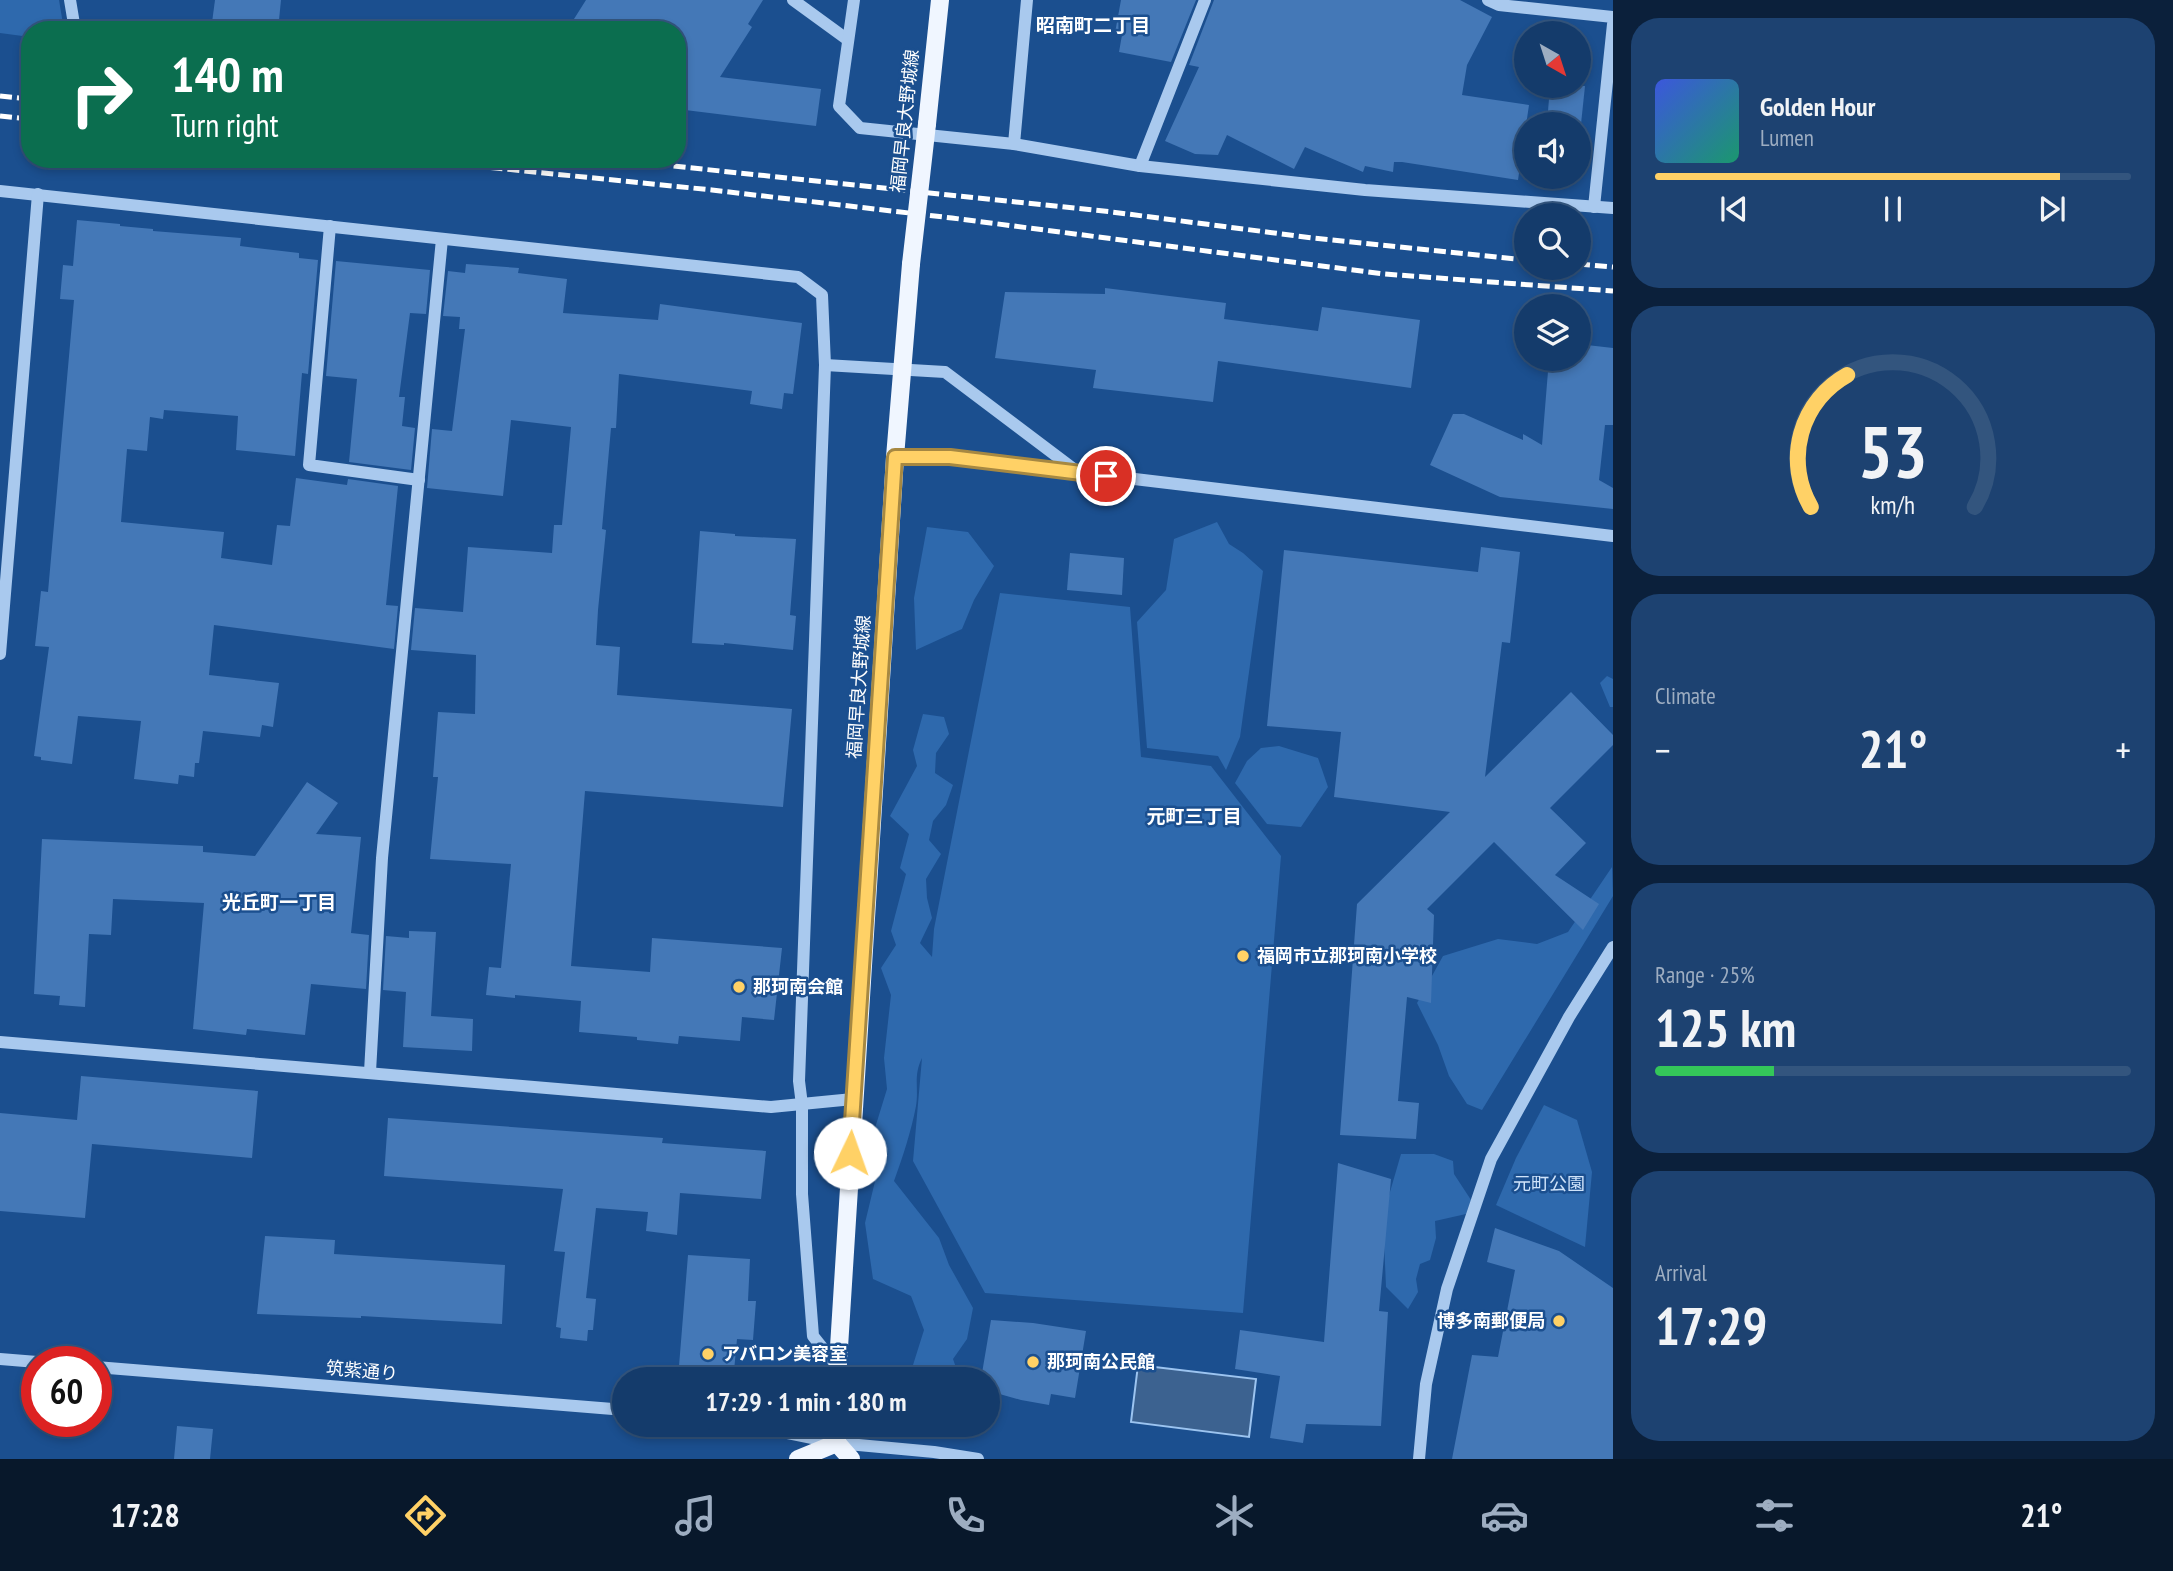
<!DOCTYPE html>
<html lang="en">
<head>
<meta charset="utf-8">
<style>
	body { margin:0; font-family:"PT Sans Narrow","Noto Sans JP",sans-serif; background:#1d4271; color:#f1f3f6; height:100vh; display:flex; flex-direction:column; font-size:26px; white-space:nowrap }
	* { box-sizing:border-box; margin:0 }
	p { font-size:23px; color:#9dadc1 }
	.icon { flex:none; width:38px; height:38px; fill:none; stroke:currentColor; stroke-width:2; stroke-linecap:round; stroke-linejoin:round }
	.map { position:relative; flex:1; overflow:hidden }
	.side { display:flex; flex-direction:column; gap:18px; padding:18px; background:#0b203b; width:560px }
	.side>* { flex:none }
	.top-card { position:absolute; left:21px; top:21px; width:665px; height:147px; border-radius:28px; box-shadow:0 4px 10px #0003,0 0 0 2px #33557e; background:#0b6e4f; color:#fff; overflow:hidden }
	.needle { width:46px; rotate:141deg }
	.fabs { position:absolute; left:1514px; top:21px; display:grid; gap:14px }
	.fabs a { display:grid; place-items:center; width:77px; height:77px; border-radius:50%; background:#143b6b; box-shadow:0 4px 10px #0003,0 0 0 2px #33557e; font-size:35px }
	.speed { position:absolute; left:21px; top:1346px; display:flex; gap:14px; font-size:35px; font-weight:700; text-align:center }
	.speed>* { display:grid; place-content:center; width:91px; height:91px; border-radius:50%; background:#143b6b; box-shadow:0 4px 10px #0003,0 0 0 2px #33557e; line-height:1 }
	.speed .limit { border:10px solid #d22; background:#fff; color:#111 }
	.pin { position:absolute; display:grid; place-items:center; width:60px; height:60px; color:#fff; margin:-30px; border:4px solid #fff; border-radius:50%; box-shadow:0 2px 7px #0007 }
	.me { position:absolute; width:77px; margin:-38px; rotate:3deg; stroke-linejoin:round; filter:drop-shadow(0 0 5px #0008) }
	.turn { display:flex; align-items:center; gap:24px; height:147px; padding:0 35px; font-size:32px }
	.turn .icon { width:91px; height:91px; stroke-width:2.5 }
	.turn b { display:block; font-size:49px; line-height:60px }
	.big { font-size:52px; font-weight:700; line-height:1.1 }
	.side .tile { flex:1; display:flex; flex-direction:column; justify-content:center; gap:10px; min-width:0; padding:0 24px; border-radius:28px; background:#1d4271 }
	.side .dial { align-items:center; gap:0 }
	.dial svg { height:182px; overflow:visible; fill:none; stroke:#33557e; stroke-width:7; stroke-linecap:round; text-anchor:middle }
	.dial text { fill:#f1f3f6; stroke:none }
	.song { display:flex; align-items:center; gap:21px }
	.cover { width:84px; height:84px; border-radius:10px; background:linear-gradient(135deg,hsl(230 70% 55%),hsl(160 70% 35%)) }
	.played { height:7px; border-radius:4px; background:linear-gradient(90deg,#ffd166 85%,#33557e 85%) }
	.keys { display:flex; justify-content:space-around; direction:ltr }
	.heat { display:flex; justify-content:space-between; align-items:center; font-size:38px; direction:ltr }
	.charge { height:10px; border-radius:5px; background:linear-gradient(90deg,#34c759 25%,#33557e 0) }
	.trip { position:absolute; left:612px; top:1367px; width:388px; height:70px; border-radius:35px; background:#143b6b; box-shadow:0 4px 10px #0003,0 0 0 2px #33557e; font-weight:700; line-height:70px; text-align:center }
	.tabs { display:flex; height:112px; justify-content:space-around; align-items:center; background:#08182b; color:#9dadc1 }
	.tabs .icon { width:49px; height:49px }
	.tabs .active { color:#ffd166 }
	.tabs b { font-size:32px; color:#f1f3f6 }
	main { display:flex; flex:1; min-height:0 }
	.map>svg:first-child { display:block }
	.green { fill:#2e69ad }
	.water { fill:#3c6290; stroke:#9cc4f0; stroke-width:2 }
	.building { fill:#4478b7 }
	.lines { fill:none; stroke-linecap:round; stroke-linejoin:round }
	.minor { stroke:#a9c9ee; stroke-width:12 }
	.major { stroke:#f0f6ff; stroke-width:18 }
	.rail { stroke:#fff; stroke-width:5; stroke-dasharray:12 5; stroke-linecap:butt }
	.major-bridge { stroke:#f0f6ff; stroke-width:18 }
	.route-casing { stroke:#a68842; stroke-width:18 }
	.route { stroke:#ffd166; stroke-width:12 }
	.poi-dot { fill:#ffd166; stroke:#1b4f8f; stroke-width:2.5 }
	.labels { text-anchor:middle; stroke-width:5; stroke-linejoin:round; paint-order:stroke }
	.street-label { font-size:18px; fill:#fff; stroke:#1b4f8f }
	.poi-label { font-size:18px; font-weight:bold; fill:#fff; stroke:#1b4f8f; text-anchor:start }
	.park-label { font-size:18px; fill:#cfe3fa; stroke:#1b4f8f }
	.neighbourhood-label { font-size:19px; font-weight:bold; fill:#fff; stroke:#1b4f8f }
</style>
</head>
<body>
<main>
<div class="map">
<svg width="1613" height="1459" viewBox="0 0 1613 1459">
	<rect width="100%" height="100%" fill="#1b4f8f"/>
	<!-- green -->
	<g class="green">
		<polygon points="0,0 59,0 64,30 30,30 30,37 0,33"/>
		<polygon points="1217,522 1229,544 1243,553 1263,571 1240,737 1226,770 1218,756 1147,748 1137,622 1166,590 1174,539"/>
		<polygon points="927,527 968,532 994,566 974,600 962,629 916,650 914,598"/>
		<path d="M1000 593 1130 607 1141 757 1211 766 1281 856 1243 1313 985 1293 913 1161 922 1058C913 1076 919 1088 916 1106 911 1132 903 1156 894 1181L939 1238 949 1265 973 1308 967 1339 953 1359 960 1379H916L913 1365 924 1330 911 1296 873 1279 865 1223 877 1173 875 1128 887 1089 884 1058 891 995 881 968 896 945 891 931 906 874 900 868 909 834 890 816 917 766 913 750 923 714 944 717 949 734 936 753 935 773 953 785 946 805 933 821 929 840 941 854 926 879 927 898 932 918 920 943 932 957 934 929Z"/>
		<polygon points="1607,676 1613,679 1613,707 1610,707 1600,683"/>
		<polygon points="1279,746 1318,758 1328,787 1301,827 1267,824 1235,783 1247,761 1261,748"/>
		<polygon points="1612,867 1613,896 1482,1110 1467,1104 1449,1076 1438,1045 1417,1003 1443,956 1498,939 1537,944 1568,932"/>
		<polygon points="1544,1105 1577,1120 1592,1172 1585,1247 1496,1205 1516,1158"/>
		<polygon points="1401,1154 1434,1154 1453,1161 1454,1174 1471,1200 1466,1214 1435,1221 1436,1238 1430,1260 1420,1264 1416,1279 1418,1292 1408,1309 1386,1287 1383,1216"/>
	</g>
	<!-- water -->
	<polygon class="water" points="1138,1365 1256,1379 1249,1437 1131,1422"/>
	<!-- building -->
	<g class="building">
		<polygon points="215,0 281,0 278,30 211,30"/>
		<polygon points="586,0 763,0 748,24 752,27 720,77 821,89 816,126 677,109 677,30 567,30"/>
		<polygon points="1121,0 1196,0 1171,62 1119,52 1122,35 1115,33"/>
		<polygon points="1214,0 1460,0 1492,17 1467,65 1462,95 1529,105 1518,180 1402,162 1394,162 1393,172 1365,166 1363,172 1305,147 1294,169 1227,135 1218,155 1195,154 1165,141 1199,67 1189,65"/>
		<polygon points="1550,86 1585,86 1581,124 1547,124"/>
		<polygon points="77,220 120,224 120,226 153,229 153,231 241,238 240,246 299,253 299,258 318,260 308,374 302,373 295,456 236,450 238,416 164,410 163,419 150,417 147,451 127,449 121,522 224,532 221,558 272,565 277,525 290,526 296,478 347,485 348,479 398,486 386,605 398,606 394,649 214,625 209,675 279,683 273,727 262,725 260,737 203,731 199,763 195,763 194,777 179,775 178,784 134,779 141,721 78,716 72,764 41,760 41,757 34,756 49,647 35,646 41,591 48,592 74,300 60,299 63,265 73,266"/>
		<polygon points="336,261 430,270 426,314 410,313 399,397 405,397 402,426 415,428 411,470 349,462 357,379 326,376"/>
		<polygon points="466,264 519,268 518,273 567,279 563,313 658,320 660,304 802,323 793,394 784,393 782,409 750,404 752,391 619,374 616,428 611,428 602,529 606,530 598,610 596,645 620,647 617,695 792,709 783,807 585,791 571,966 650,972 652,938 782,948 774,1020 742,1017 740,1041 679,1036 678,1044 637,1040 637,1037 579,1032 581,1001 515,995 515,998 486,995 489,967 501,968 511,864 430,859 438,777 433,777 438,712 475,714 476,655 411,650 415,608 463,612 468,547 552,553 554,525 562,525 571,427 511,420 503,496 427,488 432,429 452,431 465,329 459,329 460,317 443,316 448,271 465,273"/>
		<polygon points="1105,288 1226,303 1224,319 1318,331 1322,307 1420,320 1411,388 1218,361 1213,402 1093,388 1096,370 995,358 1005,292 1105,294"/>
		<polygon points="1578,344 1613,348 1613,425 1605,425 1599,480 1613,488 1613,509 1500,497 1430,465 1453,414 1464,414 1523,440 1523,434 1542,445 1549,359 1578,359"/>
		<polygon points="700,531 735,534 735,536 796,539 790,615 796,616 793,650 724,643 724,645 692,643"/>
		<polygon points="1481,547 1520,552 1510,643 1502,642 1485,777 1571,692 1613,735 1613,745 1550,808 1586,843 1555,875 1599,904 1583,930 1494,842 1427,909 1434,915 1431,1003 1407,997 1398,1101 1419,1103 1416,1139 1340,1135 1357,904 1450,812 1334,797 1341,732 1267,726 1284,550 1478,572"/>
		<polygon points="1070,553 1124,558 1122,595 1067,590"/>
		<polygon points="307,782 338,803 316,834 361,837 351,933 369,935 366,989 311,984 305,1035 247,1029 246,1035 193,1029 204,903 113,899 111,935 89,934 85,1007 59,1005 60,996 34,994 42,839 203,846 203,852 255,856"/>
		<polygon points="409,931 436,932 431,1016 473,1019 472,1051 403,1047 406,992 383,990 386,936 409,938"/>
		<polygon points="81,1076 258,1091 252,1158 92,1144 85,1218 0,1211 0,1113 77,1120"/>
		<polygon points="388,1118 663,1138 662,1143 766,1151 761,1199 680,1193 677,1235 646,1231 648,1212 596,1208 586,1298 596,1299 593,1330 588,1330 587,1341 560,1338 561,1328 556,1327 565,1252 554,1251 563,1189 384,1176"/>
		<polygon points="1338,1163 1391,1179 1379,1311 1388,1312 1381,1426 1306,1424 1303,1443 1270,1438 1280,1376 1235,1369 1240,1330 1324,1342"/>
		<polygon points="1495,1228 1559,1251 1613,1288 1613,1459 1452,1459 1472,1355 1498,1357 1515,1270 1487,1262"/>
		<polygon points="265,1236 335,1240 334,1254 505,1265 502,1324 361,1316 361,1318 257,1314"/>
		<polygon points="688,1255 750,1259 748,1301 756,1301 753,1340 737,1339 734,1371 679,1366"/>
		<polygon points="991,1320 1033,1323 1086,1331 1075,1398 1051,1394 1049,1405 1021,1400 989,1391 989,1379 981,1379"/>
		<polygon points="177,1426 213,1429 210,1459 174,1459"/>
	</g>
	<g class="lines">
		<!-- minor -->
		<g class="minor">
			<polyline points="70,0 75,30"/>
			<polyline points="793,0 848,40"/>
			<polyline points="854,0 839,106 860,128 1014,144 1140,166 1365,190 1613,208"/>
			<polyline points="1488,0 1499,5 1613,17"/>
			<polyline points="1014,144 1027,0"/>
			<polyline points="1140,166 1205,0"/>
			<polyline points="0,191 798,277 822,295 825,365 799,1081 802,1105 802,1194 813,1336 837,1366"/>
			<polyline points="1594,207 1613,24"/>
			<polyline points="330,226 309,465 419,480"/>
			<polyline points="825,365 945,372 1079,473"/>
			<polyline points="895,457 950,457 1613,536"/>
			<polyline points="0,654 38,194"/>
			<polyline points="0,1042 771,1107 853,1099"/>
			<polyline points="370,1072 382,858 442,239"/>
			<polyline points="0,1359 37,1362"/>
			<polyline points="96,1367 625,1410"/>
			<polyline points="743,1424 837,1443 934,1452 978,1459"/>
			<polyline points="1419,1459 1426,1384 1447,1289 1491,1159 1569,1017 1613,947"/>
		</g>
		<!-- major -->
		<g class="major">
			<polyline points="927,124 940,0"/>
			<polyline points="837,1379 895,457 911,264"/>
			<polyline points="837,1424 837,1443 851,1459"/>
			<polyline points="798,1459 837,1443"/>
		</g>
		<!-- rail -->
		<g class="rail">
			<polyline points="0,96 30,99"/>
			<polyline points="0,116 30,119"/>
			<polyline points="406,159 712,190 952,218 1384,274 1613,291"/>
			<polyline points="606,159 1112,212 1313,238 1526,260"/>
			<polyline points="1578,264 1613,267"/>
		</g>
		<!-- major-bridge -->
		<polyline class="major-bridge" points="911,264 927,124"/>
	</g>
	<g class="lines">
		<!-- route casing -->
		<g class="route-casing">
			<polyline id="route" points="850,1153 895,457 950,457 1106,476"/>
		</g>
		<!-- route -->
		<use href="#route" class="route"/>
	</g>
	<!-- markers -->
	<g class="poi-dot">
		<circle cx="1243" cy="956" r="7"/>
		<circle cx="739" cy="987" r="7"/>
		<circle cx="1559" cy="1321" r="7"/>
		<circle cx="708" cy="1354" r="7"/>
		<circle cx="1033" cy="1362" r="7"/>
	</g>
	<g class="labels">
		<!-- street labels -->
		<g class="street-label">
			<text transform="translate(905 121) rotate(-84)" y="6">福岡早良大野城線</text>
			<text transform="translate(859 687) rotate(-86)" y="6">福岡早良大野城線</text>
			<text transform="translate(362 1371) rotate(5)" y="6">筑紫通り</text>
		</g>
		<!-- poi labels -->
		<g class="poi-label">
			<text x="1257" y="962">福岡市立那珂南小学校</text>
			<text x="753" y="993">那珂南会館</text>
			<text x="1545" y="1327" text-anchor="end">博多南郵便局</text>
			<text x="722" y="1360">アバロン美容室</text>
			<text x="1047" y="1368">那珂南公民館</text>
		</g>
		<!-- park labels -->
		<g class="park-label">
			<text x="1549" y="1190">元町公園</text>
		</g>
		<!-- neighbourhood labels -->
		<g class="neighbourhood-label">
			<text x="1093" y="32">昭南町二丁目</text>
			<text x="1194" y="823">元町三丁目</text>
			<text x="279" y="909">光丘町一丁目</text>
		</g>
	</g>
</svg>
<div class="fabs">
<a><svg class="needle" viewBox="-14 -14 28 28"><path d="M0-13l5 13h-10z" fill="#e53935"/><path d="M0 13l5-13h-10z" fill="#9dadc1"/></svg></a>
<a><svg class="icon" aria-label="sound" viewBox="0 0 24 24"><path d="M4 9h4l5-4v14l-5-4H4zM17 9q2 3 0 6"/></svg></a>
<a><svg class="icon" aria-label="search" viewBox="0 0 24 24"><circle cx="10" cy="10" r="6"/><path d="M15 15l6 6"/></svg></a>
<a><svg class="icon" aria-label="layers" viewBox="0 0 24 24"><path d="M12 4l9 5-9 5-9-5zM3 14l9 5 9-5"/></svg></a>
</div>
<div class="speed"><div class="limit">60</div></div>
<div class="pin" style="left:1106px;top:476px;background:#d93025"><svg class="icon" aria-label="arrive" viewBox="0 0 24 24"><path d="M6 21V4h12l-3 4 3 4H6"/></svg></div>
<svg class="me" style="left:850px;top:1153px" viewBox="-20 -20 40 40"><circle r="19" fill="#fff"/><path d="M0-13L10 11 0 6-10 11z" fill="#ffd166"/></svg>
<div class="trip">17:29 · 1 min · 180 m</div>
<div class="top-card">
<div class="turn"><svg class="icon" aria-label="right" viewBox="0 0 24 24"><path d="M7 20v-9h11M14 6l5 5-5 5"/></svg><div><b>140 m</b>Turn right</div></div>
</div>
</div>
<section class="side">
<div class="tile">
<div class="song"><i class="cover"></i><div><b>Golden Hour</b><p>Lumen</p></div></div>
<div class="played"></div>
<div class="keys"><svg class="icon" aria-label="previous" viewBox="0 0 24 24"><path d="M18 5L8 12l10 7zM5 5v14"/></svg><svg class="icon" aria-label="pause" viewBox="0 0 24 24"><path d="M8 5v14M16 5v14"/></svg><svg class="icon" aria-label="next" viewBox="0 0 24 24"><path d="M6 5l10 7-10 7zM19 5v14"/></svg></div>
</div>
<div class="tile dial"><svg viewBox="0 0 100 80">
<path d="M14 69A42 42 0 1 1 86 69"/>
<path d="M14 69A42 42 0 0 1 30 11" stroke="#ffd166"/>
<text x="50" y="56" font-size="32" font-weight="700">53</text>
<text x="50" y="72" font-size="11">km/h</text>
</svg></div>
<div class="tile"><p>Climate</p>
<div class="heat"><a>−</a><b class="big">21°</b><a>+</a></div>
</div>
<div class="tile"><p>Range · 25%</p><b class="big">125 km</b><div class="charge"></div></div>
<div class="tile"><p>Arrival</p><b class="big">17:29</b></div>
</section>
</main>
<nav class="tabs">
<b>17:28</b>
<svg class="icon active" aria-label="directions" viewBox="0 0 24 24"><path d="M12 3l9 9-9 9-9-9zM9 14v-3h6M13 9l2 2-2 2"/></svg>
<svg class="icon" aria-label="music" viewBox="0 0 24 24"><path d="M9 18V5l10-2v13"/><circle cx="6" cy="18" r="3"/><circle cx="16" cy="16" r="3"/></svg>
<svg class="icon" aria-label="phone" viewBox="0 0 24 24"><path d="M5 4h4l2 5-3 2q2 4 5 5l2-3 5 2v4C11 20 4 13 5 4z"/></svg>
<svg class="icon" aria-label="climate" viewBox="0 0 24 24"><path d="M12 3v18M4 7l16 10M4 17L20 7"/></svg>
<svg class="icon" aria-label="car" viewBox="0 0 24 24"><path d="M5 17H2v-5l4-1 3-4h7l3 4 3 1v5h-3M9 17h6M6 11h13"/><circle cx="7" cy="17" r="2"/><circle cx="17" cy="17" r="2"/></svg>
<svg class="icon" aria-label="filters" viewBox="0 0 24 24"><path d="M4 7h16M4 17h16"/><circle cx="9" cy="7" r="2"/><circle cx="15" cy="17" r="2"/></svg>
<b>21°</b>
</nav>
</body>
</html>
